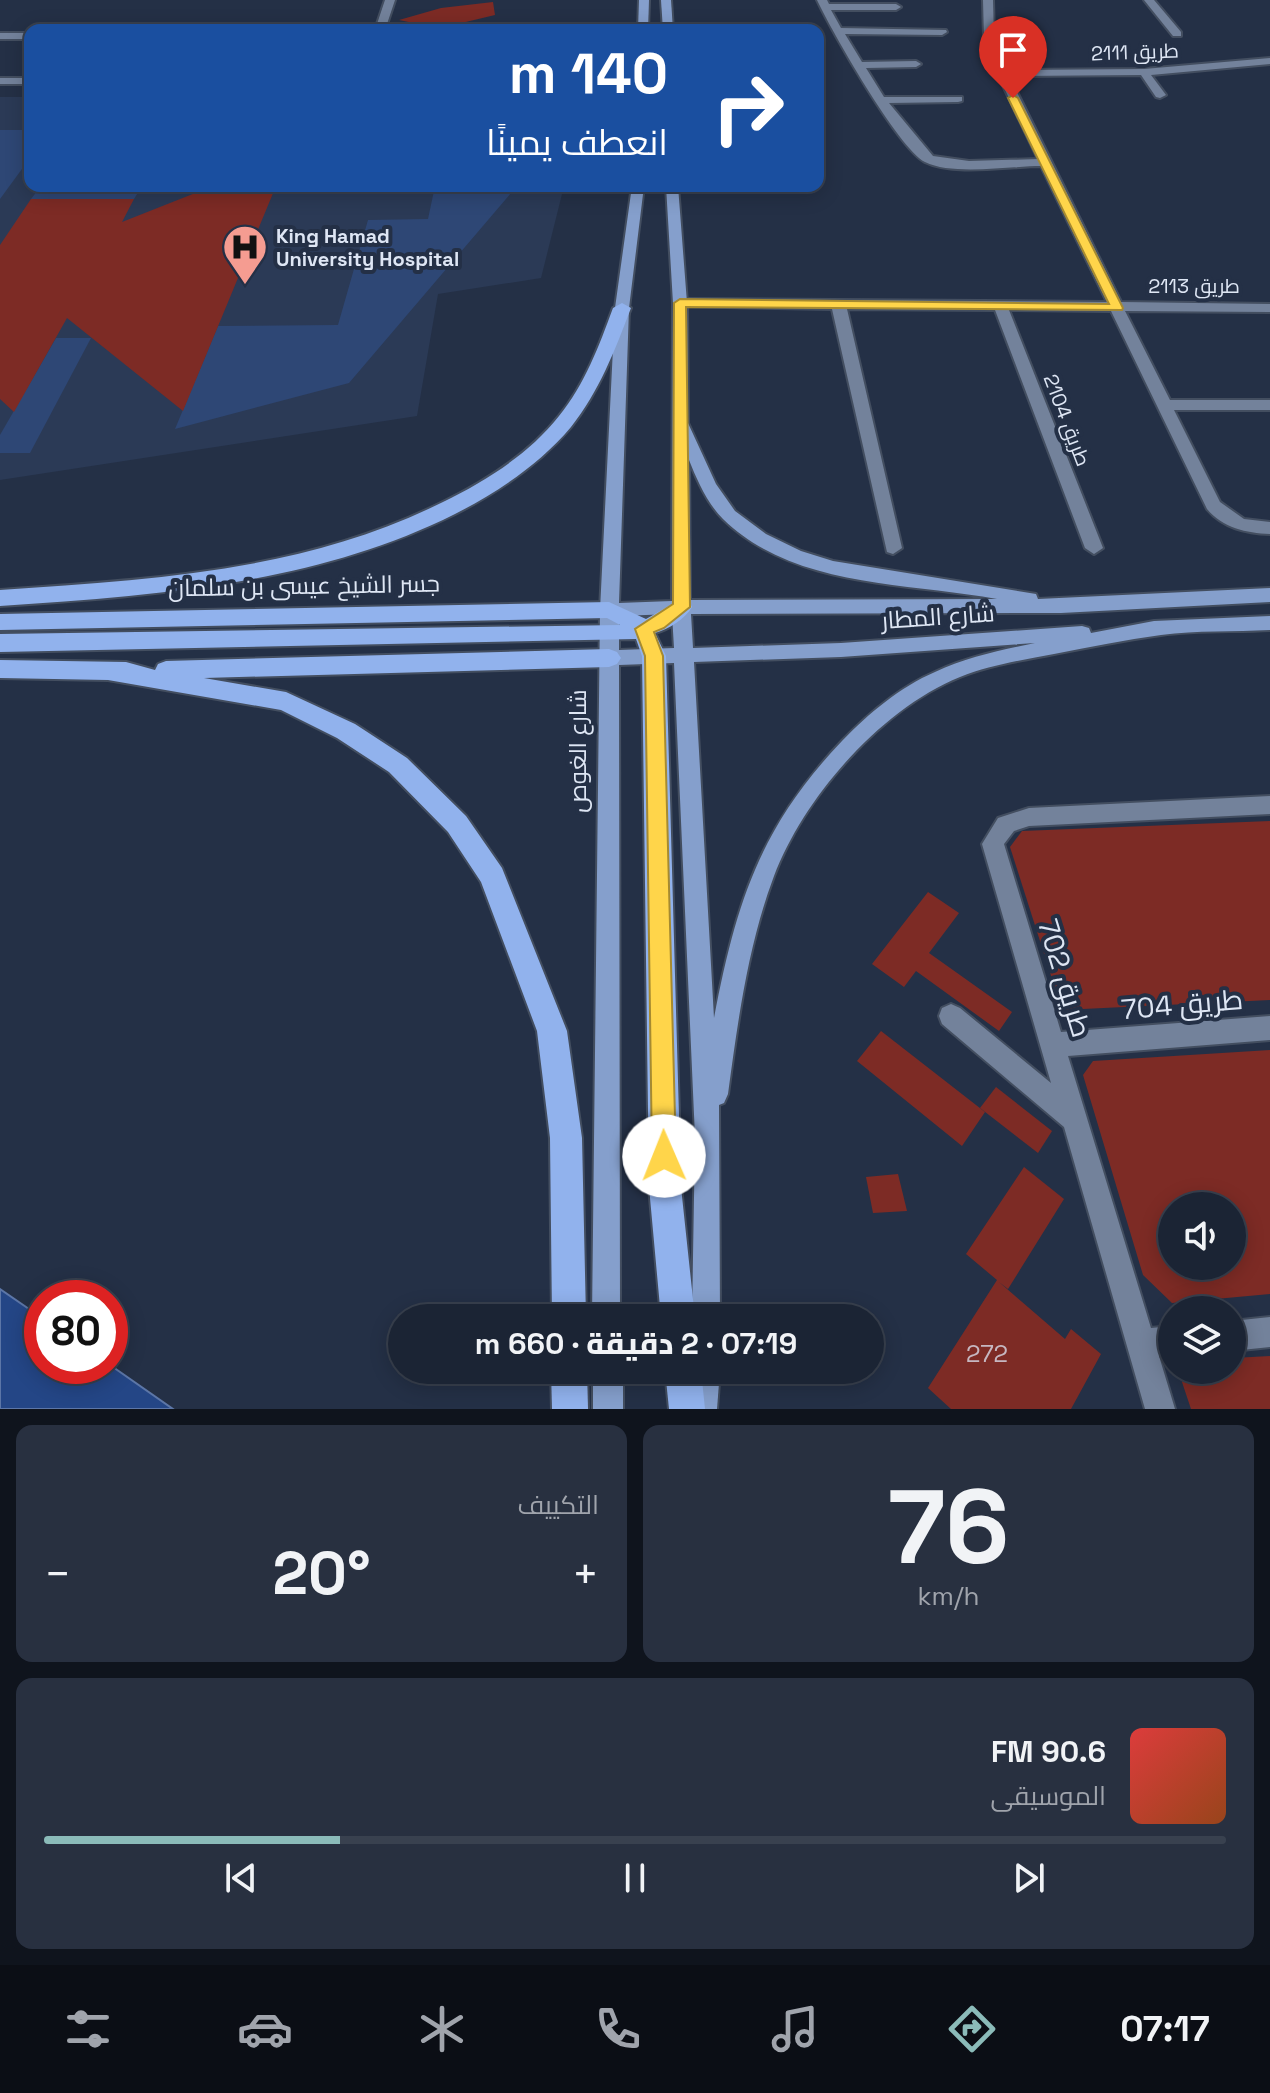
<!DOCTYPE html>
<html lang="ar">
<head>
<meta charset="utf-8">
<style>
	body { margin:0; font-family:"Space Grotesk",Cairo,sans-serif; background:#283040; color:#f1f3f6; direction:rtl; height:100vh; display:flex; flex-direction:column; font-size:30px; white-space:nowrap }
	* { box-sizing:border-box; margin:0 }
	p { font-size:26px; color:#a0a4ac }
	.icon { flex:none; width:44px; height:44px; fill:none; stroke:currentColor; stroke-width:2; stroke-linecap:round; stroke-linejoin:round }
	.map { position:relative; height:1409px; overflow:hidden; direction:ltr }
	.sheet { display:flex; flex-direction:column; gap:16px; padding:16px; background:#0f141d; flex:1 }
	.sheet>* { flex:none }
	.top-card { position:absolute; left:24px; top:24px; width:800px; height:168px; border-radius:16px; box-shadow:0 4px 20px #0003,0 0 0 2px #39414f; direction:rtl; background:#1a4fa0; color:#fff; overflow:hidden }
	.buttons { position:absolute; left:1158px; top:1192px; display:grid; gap:16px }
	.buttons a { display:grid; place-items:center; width:88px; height:88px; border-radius:50%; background:#1b2434; box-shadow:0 4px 20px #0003,0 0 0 2px #39414f; font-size:40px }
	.speed { position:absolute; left:24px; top:1280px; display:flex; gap:16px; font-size:40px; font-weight:700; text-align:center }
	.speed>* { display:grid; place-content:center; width:104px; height:104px; border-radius:50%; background:#1b2434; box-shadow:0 4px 20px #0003,0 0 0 2px #39414f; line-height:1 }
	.speed .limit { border:12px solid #d22; background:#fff; color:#111 }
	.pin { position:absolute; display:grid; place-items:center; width:68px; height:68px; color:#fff; margin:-82px -34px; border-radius:50% 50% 50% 0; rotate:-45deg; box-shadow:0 0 8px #0007 }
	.pin .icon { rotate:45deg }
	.me { position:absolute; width:88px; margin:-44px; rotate:359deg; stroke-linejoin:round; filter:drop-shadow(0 0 6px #0008) }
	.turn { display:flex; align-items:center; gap:28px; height:168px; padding:0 24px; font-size:36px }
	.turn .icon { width:104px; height:104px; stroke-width:2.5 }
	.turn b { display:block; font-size:56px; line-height:68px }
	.big { font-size:60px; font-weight:800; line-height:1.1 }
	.sheet .tile { flex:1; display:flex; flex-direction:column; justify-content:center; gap:12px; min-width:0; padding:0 28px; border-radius:16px; background:#283040 }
	.sheet .dial { align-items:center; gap:0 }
	.dial b { font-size:104px; line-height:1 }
	.song { display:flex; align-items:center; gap:24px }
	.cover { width:96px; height:96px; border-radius:12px; background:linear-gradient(135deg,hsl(0 70% 55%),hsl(20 70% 35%)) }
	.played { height:8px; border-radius:4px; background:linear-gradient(90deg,#8bbbb9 25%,#39414f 25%) }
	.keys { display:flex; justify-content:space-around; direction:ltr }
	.heat { display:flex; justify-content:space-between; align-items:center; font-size:44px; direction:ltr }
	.sheet .tiles { flex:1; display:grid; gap:16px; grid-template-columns:1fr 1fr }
	.tile:last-child { grid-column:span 2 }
	.trip { position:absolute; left:388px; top:1304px; width:496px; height:80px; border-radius:40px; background:#1b2434; box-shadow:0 4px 20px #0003,0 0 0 2px #39414f; font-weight:800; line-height:80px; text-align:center; direction:rtl }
	.menu { display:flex; height:128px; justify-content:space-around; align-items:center; background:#0b0e15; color:#a0a4ac }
	.menu .icon { width:56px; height:56px }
	.menu .active { color:#8bbbb9 }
	.menu b { font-size:36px; color:#f1f3f6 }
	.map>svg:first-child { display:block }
	.built { fill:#2b3a56 }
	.green { fill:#2e4775 }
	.water { fill:#244686; stroke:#5c76a7; stroke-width:2 }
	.building { fill:#7d2b25; fill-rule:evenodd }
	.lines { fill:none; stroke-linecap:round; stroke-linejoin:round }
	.minor-casing { stroke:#434e60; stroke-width:4 }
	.major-casing { stroke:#434e60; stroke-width:4 }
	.highway-casing { stroke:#434e60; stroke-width:4 }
	.minor { fill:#73829b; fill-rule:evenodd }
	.major { fill:#859fcc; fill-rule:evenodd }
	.highway { fill:#91b2ed; fill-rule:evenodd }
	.route { fill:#ffd54a; stroke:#a68a30; stroke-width:2 }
	.labels { text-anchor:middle; stroke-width:8; stroke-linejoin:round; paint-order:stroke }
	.far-street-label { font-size:20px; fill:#dee6f4; stroke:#243046 }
	.far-poi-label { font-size:20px; font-weight:bold; fill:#dee6f4; stroke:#243046; text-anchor:start }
	.street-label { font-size:24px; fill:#dee6f4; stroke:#243046 }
	.near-number-label { font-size:24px; fill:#c6b7c0 }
	.near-street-label { font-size:28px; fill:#dee6f4; stroke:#243046 }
</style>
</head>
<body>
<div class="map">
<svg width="1270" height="1409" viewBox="0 0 1270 1409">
	<rect width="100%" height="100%" fill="#243046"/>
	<!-- built -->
	<polygon class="built" points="0,97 30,97 30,186 564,186 541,278 438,294 417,416 0,480"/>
	<!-- green -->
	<g class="green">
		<polygon points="0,130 30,130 30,158 0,199"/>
		<polygon points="41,186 142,186 134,199 31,199"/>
		<polygon points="435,186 517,186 349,383 175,429 218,326 338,325 368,220 428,219"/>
		<polygon points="56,338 91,338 30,453 0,453 0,435"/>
	</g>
	<!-- water -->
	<polygon class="water" points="0,1289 42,1318 42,1366 110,1365 173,1409 0,1409"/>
	<!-- building -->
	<g class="building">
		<polygon points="493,2 495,15 449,26 447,30 399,20 441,8"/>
		<polygon points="213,186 276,186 183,411 67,318 14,412 0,399 0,245 31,199 134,199 122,222"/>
		<polygon points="1270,821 1270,1000 1062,1010 1010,847 1022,831"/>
		<polygon points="928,892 959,913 929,953 1012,1012 999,1031 916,971 904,987 872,964"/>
		<polygon points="881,1031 985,1112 962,1146 857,1061"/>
		<path d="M1270 1050V1294L1172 1303 1143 1275 1083 1075 1093 1061ZM1172 1206H1232V1266H1172Z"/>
		<polygon points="996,1087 1052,1131 1038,1153 980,1108"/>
		<polygon points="1024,1167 1064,1199 1008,1289 999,1282 1065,1339 1071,1329 1101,1354 1071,1409 951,1409 928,1388 997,1280 966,1254"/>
		<polygon points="898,1174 907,1211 873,1213 866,1177"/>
		<polygon points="1270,1356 1270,1409 1191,1409 1182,1382 1188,1370 1237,1370 1233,1358"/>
	</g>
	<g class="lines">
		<!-- minor casing -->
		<g class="minor-casing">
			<g id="minor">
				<polygon points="385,0 395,0 385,30 375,30"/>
				<path d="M817 0H827L829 4H896L901 7 896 10H831L841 28 946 30 947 32 942 35 845 34 862 62 916 61 921 64 916 67 866 68 884 97H962V101L958 102 889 103 933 156 969 161 1038 159 997 73 984 38 983 0H993L994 38 1006 70 1144 69 1270 58V64L1151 75 1166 95 1160 98 1156 97 1141 75 1009 76 1121 302 1270 304V312L1125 311 1170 400H1270V410H1174L1220 502 1244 519 1270 522V534C1246 533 1223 528 1207 509L1111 311 1009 310 1103 548 1094 554 1085 548 995 310 847 309 902 548 893 554 887 552 832 309 675 306V300L680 299 1107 302 1041 166C1010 166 953 176 925 162 898 148 831 30 817 0Z"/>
				<polygon points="1144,0 1154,0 1181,32 1181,36 1173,36"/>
				<rect x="0" y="33" width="30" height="6"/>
				<rect x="0" y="78" width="30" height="6"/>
				<polygon points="1270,796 1270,814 1029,826 1014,831 1004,844 1061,1032 1270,1016 1270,1040 1068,1056 1151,1328 1172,1326 1172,1356 1159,1356 1175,1409 1145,1409 1064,1127 942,1024 939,1016 942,1008 951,1004 960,1008 1051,1083 982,844 998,818 1029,808"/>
				<polygon points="1270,1317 1270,1347 1232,1351 1232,1321"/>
			</g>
		</g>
		<!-- major casing -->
		<g class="major-casing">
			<g id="major">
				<polygon points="639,0 649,0 648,30 638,30"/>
				<polygon points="661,0 671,0 673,30 663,30"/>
				<path d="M632 186H644L629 308 619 603 672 601 673 303 666 186H678L687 303 688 423 716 484 735 511 766 534 801 551 833 561 1036 594 1038 599 1270 588V602L1061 613 691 614 693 648 841 643 1082 626 1089 628 1091 633 1154 621 1270 616V630C1234 632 1197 630 1161 635 1125 640 1090 647 1054 654 1023 660 990 665 960 677 881 709 804 797 774 876 748 945 738 1020 728 1094L724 1103 719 1105 720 1318H692L695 1137 674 663 619 665 620 1318H592L600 610 615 308ZM689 460C697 480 707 503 723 519 794 588 906 582 997 599L690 600ZM672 614 674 648 619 650V616ZM1035 643C1001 650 967 657 935 672 900 687 869 713 842 741 760 827 736 903 714 1018L694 662 841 657Z"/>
				<rect x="593" y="1370" width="30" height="39"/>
				<polygon points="690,1370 720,1370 717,1409 687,1409"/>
			</g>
		</g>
		<!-- highway casing -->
		<g class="highway-casing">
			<g id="highway">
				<path d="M622 303 631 308C615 350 599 392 571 427 540 464 498 492 455 514 313 585 156 595 0 606V590C154 579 302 572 443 502 486 481 529 454 559 416 585 384 599 346 613 308Z"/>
				<path d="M681 599 689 601 692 607C685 619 669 629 655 633L666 656 681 1187 695 1318H661L649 1187 642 656 636 639 0 652V634L620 625 607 618 0 630V614L609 602 646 619Z"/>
				<polygon points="609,649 617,652 621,658 617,664 609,667 204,678 286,692 355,724 407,758 466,816 502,868 567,1031 582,1138 586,1318 552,1318 550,1138 537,1031 481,882 448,832 389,772 337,738 281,710 108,680 0,678 0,660 126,662 155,670 158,664 166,661"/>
				<polygon points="551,1370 587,1370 588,1409 552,1409"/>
				<polygon points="665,1370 701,1370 705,1409 669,1409"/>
			</g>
		</g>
		<!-- minor -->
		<use href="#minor" class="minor"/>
		<!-- major -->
		<use href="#major" class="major"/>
		<!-- highway -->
		<use href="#highway" class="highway"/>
	</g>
	<!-- route -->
	<polygon class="route" points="1013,95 1018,98 1123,308 1122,310 686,307 690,607 664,628 654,632 663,656 676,1156 673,1164 664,1168 655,1164 652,1156 645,656 635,629 673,604 674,303 680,299 1109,304 1008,98"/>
	<!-- icons -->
	<defs>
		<g id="hospital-pin" transform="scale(2.3)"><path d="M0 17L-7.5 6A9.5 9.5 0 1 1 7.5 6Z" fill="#f59c91" stroke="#243046"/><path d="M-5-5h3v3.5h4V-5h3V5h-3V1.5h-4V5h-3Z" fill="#111"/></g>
	</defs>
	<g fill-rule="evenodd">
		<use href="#hospital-pin" x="245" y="247"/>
	</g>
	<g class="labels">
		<!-- far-street labels -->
		<g class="far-street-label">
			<text transform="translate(1135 52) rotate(-2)" y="7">طريق 2111</text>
			<text x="1194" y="293">طريق 2113</text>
			<text transform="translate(1067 420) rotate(69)" y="7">طريق 2104</text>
		</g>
		<!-- far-poi labels -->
		<g class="far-poi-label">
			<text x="276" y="243">King Hamad<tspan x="276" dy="23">University Hospital</tspan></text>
		</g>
		<!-- street labels -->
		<g class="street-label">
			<text transform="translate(304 586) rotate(-1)" y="8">جسر الشيخ عيسى بن سلمان</text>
			<text transform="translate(938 617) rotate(-4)" y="8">شارع المطار</text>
			<text transform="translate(578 751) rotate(-90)" y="8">شارع الغوص</text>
		</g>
		<!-- near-number labels -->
		<g class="near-number-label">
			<text x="987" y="1362">272</text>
		</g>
		<!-- near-street labels -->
		<g class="near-street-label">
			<text transform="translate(1065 978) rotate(73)" y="10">طريق 702</text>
			<text transform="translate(1182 1004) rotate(-5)" y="10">طريق 704</text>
		</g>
	</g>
</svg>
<div class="buttons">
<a><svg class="icon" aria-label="sound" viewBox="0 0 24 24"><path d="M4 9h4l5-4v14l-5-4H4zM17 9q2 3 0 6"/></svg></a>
<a><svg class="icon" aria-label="layers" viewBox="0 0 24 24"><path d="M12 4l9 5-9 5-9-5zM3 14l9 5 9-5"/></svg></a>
</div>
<div class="speed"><div class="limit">80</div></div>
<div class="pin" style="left:1013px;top:98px;background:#d93025"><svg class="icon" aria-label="arrive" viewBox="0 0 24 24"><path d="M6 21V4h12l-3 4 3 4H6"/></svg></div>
<svg class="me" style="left:664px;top:1156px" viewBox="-20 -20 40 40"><circle r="19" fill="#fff"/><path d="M0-13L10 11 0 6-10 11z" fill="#ffd54a"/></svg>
<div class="trip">07:19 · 2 دقيقة · 660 m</div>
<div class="top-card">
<div class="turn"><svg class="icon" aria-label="right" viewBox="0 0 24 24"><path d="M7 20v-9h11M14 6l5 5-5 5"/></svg><div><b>140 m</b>انعطف يمينًا</div></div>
</div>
</div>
<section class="sheet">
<div class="tiles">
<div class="tile dial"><b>76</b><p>km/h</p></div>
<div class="tile"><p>التكييف</p>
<div class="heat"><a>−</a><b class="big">20°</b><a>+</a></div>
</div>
<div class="tile">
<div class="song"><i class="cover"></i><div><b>90.6 FM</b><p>الموسيقى</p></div></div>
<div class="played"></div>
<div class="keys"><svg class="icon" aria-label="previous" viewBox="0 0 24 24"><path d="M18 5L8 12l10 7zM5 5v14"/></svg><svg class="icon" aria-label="pause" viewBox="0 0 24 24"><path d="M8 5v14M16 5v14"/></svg><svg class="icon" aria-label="next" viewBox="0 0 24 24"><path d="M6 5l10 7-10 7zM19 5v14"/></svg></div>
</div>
</div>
</section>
<nav class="menu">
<b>07:17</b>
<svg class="icon active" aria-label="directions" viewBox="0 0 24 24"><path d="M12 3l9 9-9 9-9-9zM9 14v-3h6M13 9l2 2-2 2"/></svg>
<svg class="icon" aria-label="music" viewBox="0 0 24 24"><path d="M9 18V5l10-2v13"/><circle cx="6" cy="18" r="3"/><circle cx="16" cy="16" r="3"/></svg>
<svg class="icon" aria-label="phone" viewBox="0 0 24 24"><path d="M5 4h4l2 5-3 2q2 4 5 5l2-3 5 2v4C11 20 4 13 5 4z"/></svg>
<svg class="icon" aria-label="climate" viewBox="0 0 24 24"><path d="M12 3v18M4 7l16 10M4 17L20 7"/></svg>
<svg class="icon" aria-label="car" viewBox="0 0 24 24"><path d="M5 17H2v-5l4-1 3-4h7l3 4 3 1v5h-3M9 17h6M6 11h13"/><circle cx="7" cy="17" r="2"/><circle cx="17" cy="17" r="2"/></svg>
<svg class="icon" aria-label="filters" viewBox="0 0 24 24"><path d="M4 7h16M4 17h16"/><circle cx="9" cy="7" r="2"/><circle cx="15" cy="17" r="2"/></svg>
</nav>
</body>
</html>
